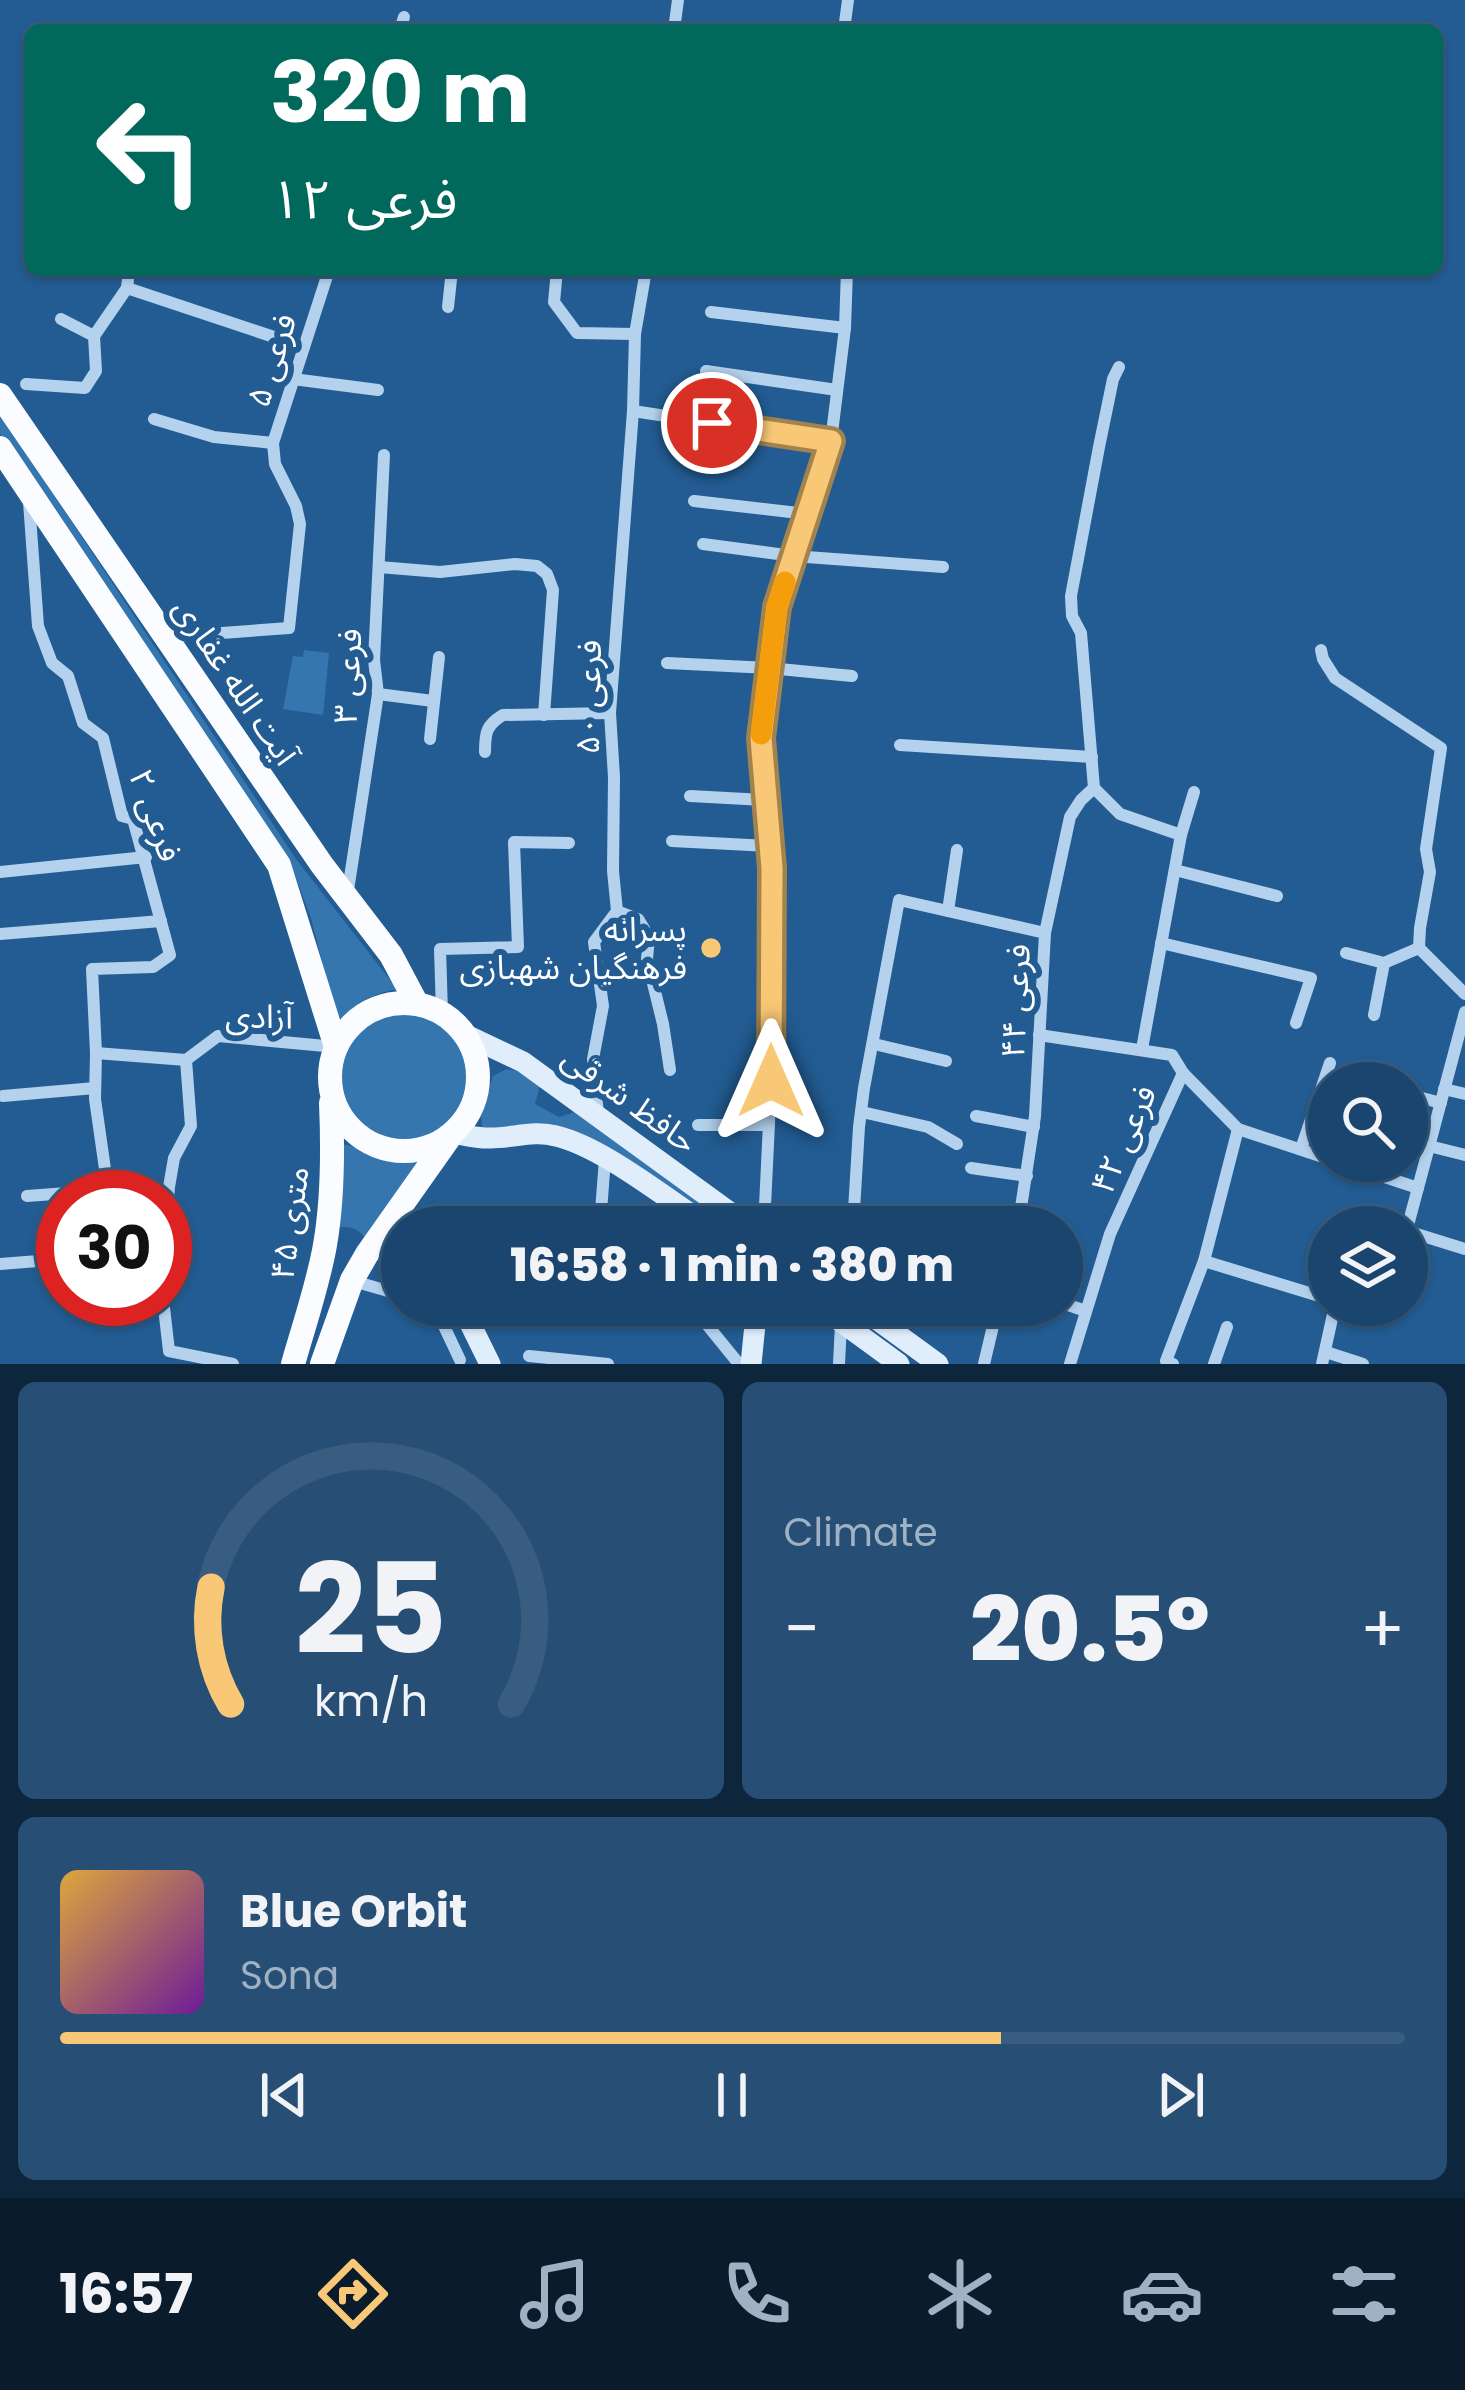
<!DOCTYPE html>
<html lang="en">
<head>
<meta charset="utf-8">
<style>
	body { margin:0; font-family:Poppins,"Noto Sans Arabic",sans-serif; background:#274f76; color:#f1f3f6; height:100vh; display:flex; flex-direction:column; font-size:45px; white-space:nowrap }
	* { box-sizing:border-box; margin:0 }
	p { font-size:39px; color:#9fb1c2 }
	.icon { flex:none; width:66px; height:66px; fill:none; stroke:currentColor; stroke-width:2; stroke-linecap:round; stroke-linejoin:round }
	.map { position:relative; height:1364px; overflow:hidden }
	.sheet { display:flex; flex-direction:column; gap:18px; padding:18px; background:#0e263c; flex:1 }
	.sheet>* { flex:none }
	.guide { position:absolute; left:24px; top:24px; width:1419px; height:252px; border-radius:18px; box-shadow:0 3px 9px #0004,0 0 0 3px #385d81; background:#00695c; color:#fff; overflow:hidden }
	.fabs { position:absolute; left:1308px; top:1062px; display:grid; gap:24px }
	.fabs a { display:grid; place-items:center; width:120px; height:120px; border-radius:50%; background:#1a456e; box-shadow:0 3px 9px #0004,0 0 0 3px #385d81; font-size:60px }
	.speed { position:absolute; left:36px; top:1170px; display:flex; gap:24px; font-size:60px; font-weight:700; text-align:center }
	.speed>* { display:grid; place-content:center; width:156px; height:156px; border-radius:50%; background:#1a456e; box-shadow:0 3px 9px #0004,0 0 0 3px #385d81; line-height:1 }
	.speed .limit { border:18px solid #d22; background:#fff; color:#111 }
	.pin { position:absolute; display:grid; place-items:center; width:102px; height:102px; color:#fff; margin:-51px; border:6px solid #fff; border-radius:50%; box-shadow:0 3px 12px #0007 }
	.me { position:absolute; width:132px; margin:-66px; rotate:0deg; stroke-linejoin:round; filter:drop-shadow(0 0 9px #0008) }
	.turn { display:flex; align-items:center; gap:42px; height:252px; padding:0 48px; font-size:54px }
	.turn .icon { width:156px; height:156px; stroke-width:2.5 }
	.turn b { display:block; font-size:84px; line-height:102px }
	.big { font-size:90px; font-weight:800; line-height:1.1 }
	.sheet .widget { flex:1; display:flex; flex-direction:column; justify-content:center; gap:18px; min-width:0; padding:0 42px; border-radius:18px; background:#274f76 }
	.sheet .dial { align-items:center; gap:0 }
	.dial svg { height:312px; overflow:visible; fill:none; stroke:#385d81; stroke-width:7; stroke-linecap:round; text-anchor:middle }
	.dial text { fill:#f1f3f6; stroke:none }
	.song { display:flex; align-items:center; gap:36px }
	.cover { width:144px; height:144px; border-radius:18px; background:linear-gradient(135deg,hsl(40 70% 55%),hsl(280 70% 35%)) }
	.played { height:12px; border-radius:6px; background:linear-gradient(90deg,#f9c876 70%,#385d81 70%) }
	.keys { display:flex; justify-content:space-around; direction:ltr }
	.heat { display:flex; justify-content:space-between; align-items:center; font-size:66px; direction:ltr }
	.sheet .tiles { flex:1; display:grid; gap:18px; grid-template-columns:1fr 1fr }
	.widget:last-child { grid-column:span 2 }
	.trip { position:absolute; left:381px; top:1206px; width:702px; height:120px; border-radius:60px; background:#1a456e; box-shadow:0 3px 9px #0004,0 0 0 3px #385d81; font-weight:800; line-height:120px; text-align:center }
	.tab-bar { display:flex; height:192px; justify-content:space-around; align-items:center; background:#0a1c2c; color:#9fb1c2 }
	.tab-bar .icon { width:84px; height:84px }
	.tab-bar .on { color:#f9c876 }
	.tab-bar b { font-size:54px; color:#f1f3f6 }
	.map>svg:first-child { display:block }
	.green { fill:#3676af }
	.lines { fill:none; stroke-linecap:round; stroke-linejoin:round }
	.street { stroke:#b4d2ed; stroke-width:12 }
	.secondary { stroke:#e0edfa; stroke-width:21 }
	.primary { stroke:#fafcff; stroke-width:24 }
	.route-casing { stroke:#a2824d; stroke-width:30 }
	.route { stroke:#f9c876; stroke-width:21 }
	.slow { stroke:#f59e0b; stroke-width:21 }
	.poi-dot { fill:#f9c876; stroke:#225c92; stroke-width:4.5 }
	.labels { text-anchor:middle; stroke-width:12; stroke-linejoin:round; paint-order:stroke }
	.street-label { font-size:33px; fill:#fff; stroke:#225c92 }
	.poi-label { font-size:33px; fill:#fff; stroke:#225c92; text-anchor:end }
</style>
</head>
<body>
<div class="map">
<svg width="1465" height="1364" viewBox="0 0 1465 1364">
	<rect width="100%" height="100%" fill="#225c92"/>
	<!-- green -->
	<g class="green">
		<path d="M0 414 296 859 397 989C374 994 359 1000 342 1018L336 1017 311 918 294 873 0 434Z"/>
		<polygon points="304,650 329,653 323,715 283,709 293,656 303,657"/>
		<circle cx="404" cy="1076" r="63"/>
		<polygon points="507,1069 524,1072 540,1085 535,1104 559,1117 578,1111 740,1227 716,1227 584,1136 482,1127 481,1117 493,1076"/>
		<path d="M341 1144 427 1159 367 1243C361 1229 354 1227 339 1227Z"/>
	</g>
	<g class="lines">
		<!-- street -->
		<g class="street">
			<polyline points="400,30 404,17"/>
			<polyline points="674,30 678,0"/>
			<polyline points="844,30 848,0"/>
			<polyline points="557,270 554,302 577,333 635,334"/>
			<polyline points="127,288 304,347"/>
			<polyline points="448,307 452,270"/>
			<polyline points="711,312 845,328"/>
			<polyline points="61,319 94,336 127,288 129,270"/>
			<polyline points="1119,367 1113,379 1099,447 1071,596 1072,616 1081,633 1094,788 1120,814 1181,835"/>
			<polyline points="706,371 837,390"/>
			<polyline points="293,379 378,390"/>
			<polyline points="26,384 85,388 96,371 94,336"/>
			<polyline points="633,411 831,441"/>
			<polyline points="154,419 214,437 273,443"/>
			<polyline points="694,501 807,514"/>
			<polyline points="703,544 793,556 943,567"/>
			<polyline points="379,567 440,572 515,564 537,566 547,574 553,590 544,715"/>
			<polyline points="167,637 289,628 300,524 296,506 275,464 273,443 329,270"/>
			<polyline points="1321,650 1323,659 1335,678 1441,748 1426,849 1430,872 1420,928 1419,948 1465,994"/>
			<polyline points="667,663 769,668 852,676"/>
			<polyline points="378,694 433,701"/>
			<polyline points="430,739 439,657"/>
			<polyline points="900,745 1092,757"/>
			<path d="M485 752C485 733 486 725 503 715L610 713"/>
			<polyline points="690,796 766,800"/>
			<polyline points="672,841 770,846"/>
			<polyline points="1175,870 1277,896"/>
			<polyline points="0,872 146,857"/>
			<polyline points="347,897 378,694 374,660 384,455"/>
			<polyline points="617,911 638,919 649,937 647,959 663,1024 670,1070"/>
			<polyline points="948,911 957,850"/>
			<polyline points="0,934 161,921"/>
			<polyline points="1161,943 1311,978 1296,1023"/>
			<polyline points="1346,953 1384,963 1419,948"/>
			<polyline points="442,1013 440,949 518,947 514,842 569,843"/>
			<polyline points="1374,1015 1384,963"/>
			<polyline points="1039,1035 1172,1055 1183,1073 1238,1129 1329,1159"/>
			<polyline points="874,1044 946,1061"/>
			<polyline points="1142,1049 1181,835 1194,792"/>
			<polyline points="96,1053 186,1060"/>
			<polyline points="186,1060 218,1036 336,1047"/>
			<polyline points="1359,1081 1367,1083"/>
			<polyline points="1444,1089 1465,1094"/>
			<polyline points="1407,1094 1441,1103"/>
			<polyline points="3,1096 95,1088"/>
			<polyline points="862,1112 928,1127 957,1144"/>
			<polyline points="598,1115 593,1059 603,1006 594,942 617,911 613,871 614,777 610,713 633,411 635,334 646,270"/>
			<polyline points="976,1116 1034,1127"/>
			<polyline points="698,1125 769,1125"/>
			<polyline points="1429,1146 1465,1155"/>
			<polyline points="1301,1149 1330,1063"/>
			<polyline points="1336,1161 1418,1188"/>
			<polyline points="971,1168 1027,1176"/>
			<polyline points="27,1196 108,1190 95,1099 96,1053 92,969 153,967 170,955 133,819 122,816 103,738 83,723 68,676 52,663 38,626 29,502"/>
			<polyline points="601,1211 605,1159"/>
			<polyline points="764,1227 771,1081 772,868 761,738 777,607 831,441 845,328 847,270"/>
			<polyline points="853,1227 859,1127 864,1088 899,900 1045,933"/>
			<polyline points="1018,1227 1035,1116 1045,933 1070,817 1081,800 1094,788"/>
			<polyline points="1407,1229 1465,1012"/>
			<polyline points="1407,1231 1465,1249"/>
			<polyline points="165,1243 169,1187 174,1158 191,1126 186,1060"/>
			<polyline points="1204,1261 1329,1299"/>
			<polyline points="0,1264 63,1259"/>
			<polyline points="353,1281 402,1295"/>
			<polyline points="163,1299 169,1351 233,1364"/>
			<polyline points="1062,1303 1086,1311"/>
			<polyline points="434,1305 460,1360"/>
			<polyline points="691,1305 739,1364"/>
			<polyline points="1326,1352 1363,1364"/>
			<polyline points="529,1356 608,1364"/>
			<polyline points="839,1364 841,1324"/>
			<polyline points="984,1364 998,1305"/>
			<polyline points="1070,1364 1110,1234 1183,1073"/>
			<polyline points="1173,1364 1166,1361 1204,1261 1238,1129"/>
			<polyline points="1214,1364 1227,1327"/>
			<polyline points="1322,1364 1335,1305"/>
		</g>
		<!-- secondary -->
		<g class="secondary">
			<polyline points="466,1035 523,1062 750,1227"/>
			<path d="M453 1133C465 1135 478 1139 491 1138 513 1138 534 1130 556 1136 603 1147 668 1200 710 1227"/>
			<polyline points="461,1305 490,1364"/>
			<polyline points="818,1305 899,1364"/>
			<polyline points="857,1305 938,1364"/>
			<polyline points="751,1364 757,1305"/>
		</g>
		<!-- primary -->
		<g class="primary">
			<polyline points="0,395 322,865 391,955 417,1004"/>
			<polyline points="0,448 279,865 336,1047"/>
			<circle cx="404" cy="1077" r="74"/>
			<path d="M293 1364C304 1325 318 1285 325 1245 333 1199 333 1149 331 1103"/>
			<polyline points="322,1364 352,1280 367,1254 449,1138"/>
		</g>
	</g>
	<g class="lines">
		<!-- route casing -->
		<g class="route-casing">
			<polyline id="route" points="712,423 831,441 777,607 761,738 772,868 771,1081"/>
		</g>
		<!-- route -->
		<use href="#route" class="route"/>
		<!-- slow -->
		<polyline class="slow" points="761,734 777,607 785,582"/>
	</g>
	<!-- markers -->
	<circle class="poi-dot" cx="711" cy="948" r="12"/>
	<g class="labels">
		<!-- street labels -->
		<g class="street-label">
			<text transform="translate(271 360) rotate(-72)" y="12">فرعی ۵</text>
			<text transform="translate(347 676) rotate(-87)" y="12">فرعی ۳</text>
			<text transform="translate(236 681) rotate(56)" y="12">آیت الله غفاری</text>
			<text transform="translate(588 697) rotate(-89)" y="12">فرعی ۵۰</text>
			<text transform="translate(156 815) rotate(70)" y="12">فرعی ۲</text>
			<text transform="translate(1015 1001) rotate(-87)" y="12">فرعی ۴۴</text>
			<text transform="translate(259 1016) rotate(1)" y="12">آزادی</text>
			<text transform="translate(630 1099) rotate(36)" y="12">حافظ شرقی</text>
			<text transform="translate(1123 1139) rotate(-66)" y="12">فرعی ۴۲</text>
			<text transform="translate(289 1223) rotate(-82)" y="12">۴۵ متری</text>
		</g>
		<!-- poi labels -->
		<g class="poi-label">
			<text x="687" y="941">پسرانه<tspan x="687" dy="38">فرهنگیان شهبازی</tspan></text>
		</g>
	</g>
</svg>
<div class="fabs">
<a><svg class="icon" aria-label="search" viewBox="0 0 24 24"><circle cx="10" cy="10" r="6"/><path d="M15 15l6 6"/></svg></a>
<a><svg class="icon" aria-label="layers" viewBox="0 0 24 24"><path d="M12 4l9 5-9 5-9-5zM3 14l9 5 9-5"/></svg></a>
</div>
<div class="speed"><div class="limit">30</div></div>
<div class="pin" style="left:712px;top:423px;background:#d93025"><svg class="icon" aria-label="arrive" viewBox="0 0 24 24"><path d="M6 21V4h12l-3 4 3 4H6"/></svg></div>
<svg class="me" style="left:771px;top:1081px" viewBox="-20 -20 40 40"><path d="M0-17L14 15 0 8-14 15z" fill="#f9c876" stroke="#fff" stroke-width="4"/></svg>
<div class="trip">16:58 · 1 min · 380 m</div>
<div class="guide">
<div class="turn"><svg class="icon" aria-label="left" viewBox="0 0 24 24"><path d="M17 20v-9H6M10 6l-5 5 5 5"/></svg><div><b>320 m</b>فرعی ۱۲</div></div>
</div>
</div>
<section class="sheet">
<div class="tiles">
<div class="widget dial"><svg viewBox="0 0 100 80">
<path d="M14 69A42 42 0 1 1 86 69"/>
<path d="M14 69A42 42 0 0 1 9 39" stroke="#f9c876"/>
<text x="50" y="56" font-size="32" font-weight="700">25</text>
<text x="50" y="72" font-size="11">km/h</text>
</svg></div>
<div class="widget"><p>Climate</p>
<div class="heat"><a>−</a><b class="big">20.5°</b><a>+</a></div>
</div>
<div class="widget">
<div class="song"><i class="cover"></i><div><b>Blue Orbit</b><p>Sona</p></div></div>
<div class="played"></div>
<div class="keys"><svg class="icon" aria-label="previous" viewBox="0 0 24 24"><path d="M18 5L8 12l10 7zM5 5v14"/></svg><svg class="icon" aria-label="pause" viewBox="0 0 24 24"><path d="M8 5v14M16 5v14"/></svg><svg class="icon" aria-label="next" viewBox="0 0 24 24"><path d="M6 5l10 7-10 7zM19 5v14"/></svg></div>
</div>
</div>
</section>
<nav class="tab-bar">
<b>16:57</b>
<svg class="icon on" aria-label="directions" viewBox="0 0 24 24"><path d="M12 3l9 9-9 9-9-9zM9 14v-3h6M13 9l2 2-2 2"/></svg>
<svg class="icon" aria-label="music" viewBox="0 0 24 24"><path d="M9 18V5l10-2v13"/><circle cx="6" cy="18" r="3"/><circle cx="16" cy="16" r="3"/></svg>
<svg class="icon" aria-label="phone" viewBox="0 0 24 24"><path d="M5 4h4l2 5-3 2q2 4 5 5l2-3 5 2v4C11 20 4 13 5 4z"/></svg>
<svg class="icon" aria-label="climate" viewBox="0 0 24 24"><path d="M12 3v18M4 7l16 10M4 17L20 7"/></svg>
<svg class="icon" aria-label="car" viewBox="0 0 24 24"><path d="M5 17H2v-5l4-1 3-4h7l3 4 3 1v5h-3M9 17h6M6 11h13"/><circle cx="7" cy="17" r="2"/><circle cx="17" cy="17" r="2"/></svg>
<svg class="icon" aria-label="filters" viewBox="0 0 24 24"><path d="M4 7h16M4 17h16"/><circle cx="9" cy="7" r="2"/><circle cx="15" cy="17" r="2"/></svg>
</nav>
</body>
</html>
